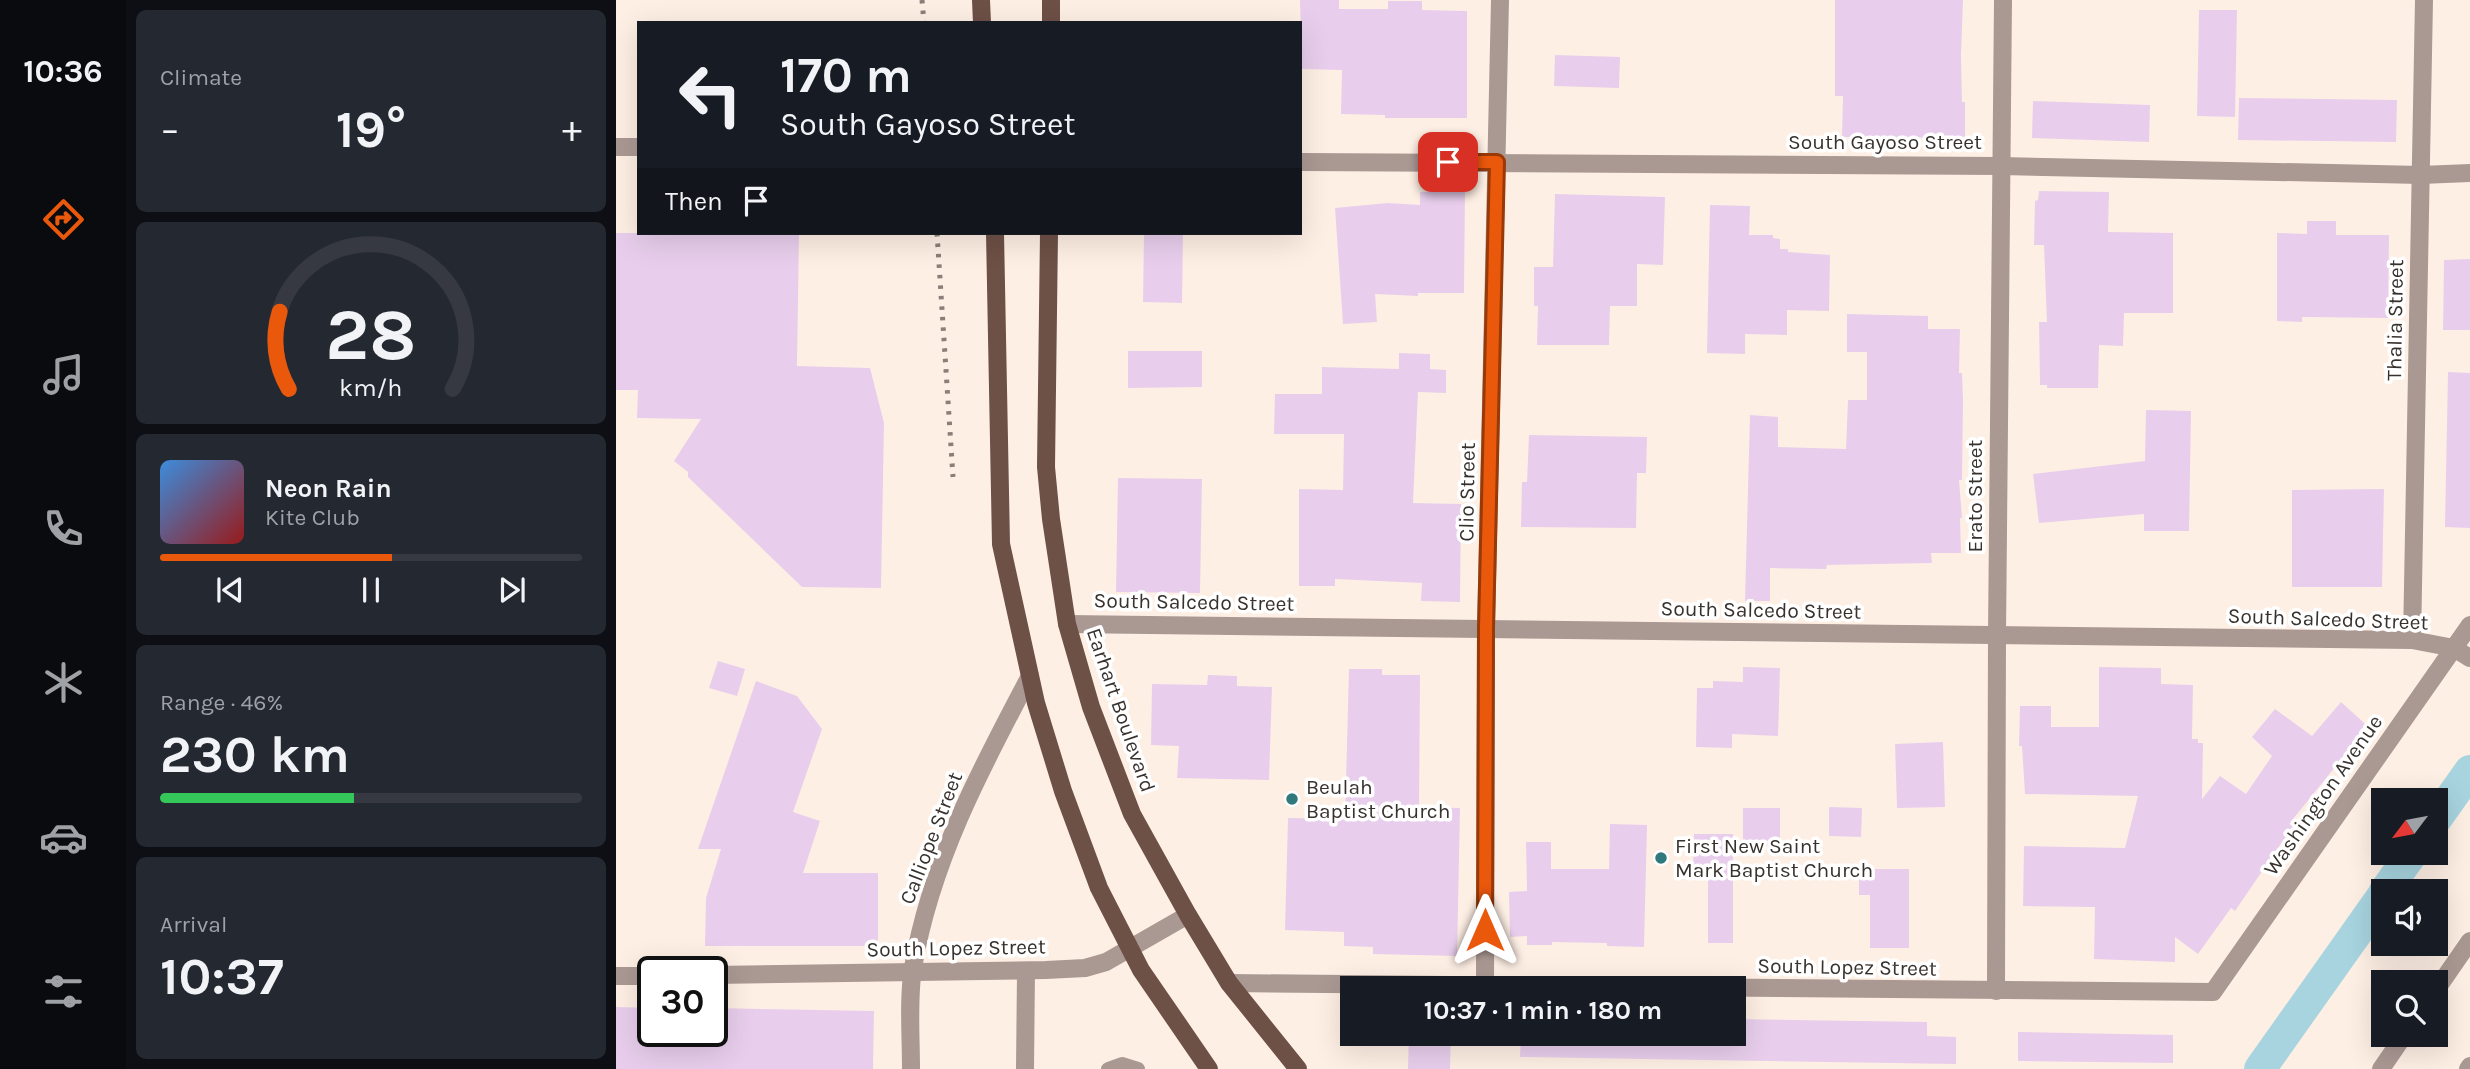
<!DOCTYPE html>
<html lang="en">
<head>
<meta charset="utf-8">
<style>
	body { margin:0; font-family:Karla,sans-serif; background:#242831; color:#f1f3f6; height:100vh; display:flex; flex-direction:column; font-size:26px; white-space:nowrap }
	* { box-sizing:border-box; margin:0 }
	p { font-size:23px; color:#9ea1a6 }
	.icon { flex:none; width:38px; height:38px; fill:none; stroke:currentColor; stroke-width:2; stroke-linecap:round; stroke-linejoin:round }
	.map { position:relative; flex:1; overflow:hidden }
	.drawer { display:flex; flex-direction:column; gap:10px; padding:10px; background:#0d0f14; width:490px }
	.drawer>* { flex:none }
	.guide { position:absolute; left:21px; top:21px; width:665px; height:214px; border-radius:0px; box-shadow:0 7px 28px #0002; background:#171b24; color:#f1f3f6; overflow:hidden }
	.needle { width:46px; rotate:238deg }
	.fabs { position:absolute; left:1755px; top:788px; display:grid; gap:14px }
	.fabs a { display:grid; place-items:center; width:77px; height:77px; border-radius:0px; background:#171b24; box-shadow:0 7px 28px #0002; font-size:35px }
	.speed { position:absolute; left:21px; top:956px; display:flex; gap:14px; font-size:35px; font-weight:700; text-align:center }
	.speed>* { display:grid; place-content:center; width:91px; height:91px; border-radius:50%; background:#171b24; box-shadow:0 7px 28px #0002; line-height:1 }
	.speed .limit { border:4px solid #111; border-radius:10px; background:#fff; color:#111 }
	.pin { position:absolute; display:grid; place-items:center; width:60px; height:60px; color:#fff; margin:-30px; border-radius:14px; box-shadow:0 4px 10px #0006 }
	.me { position:absolute; width:77px; margin:-38px; rotate:0deg; stroke-linejoin:round; filter:drop-shadow(0 0 5px #0008) }
	.turn { display:flex; align-items:center; gap:24px; height:147px; padding:0 28px; font-size:32px }
	.turn .icon { width:91px; height:91px; stroke-width:2.5 }
	.turn b { display:block; font-size:49px; line-height:60px }
	.then { display:flex; align-items:center; height:66px; padding:0 28px; background:#0003; gap:14px; font-size:26px }
	.big { font-size:52px; font-weight:700; line-height:1.1 }
	.drawer .card { flex:1; display:flex; flex-direction:column; justify-content:center; gap:10px; min-width:0; padding:0 24px; border-radius:10px; background:#242831 }
	.drawer .dial { align-items:center; gap:0 }
	.dial svg { height:182px; overflow:visible; fill:none; stroke:#363941; stroke-width:7; stroke-linecap:round; text-anchor:middle }
	.dial text { fill:#f1f3f6; stroke:none }
	.song { display:flex; align-items:center; gap:21px }
	.cover { width:84px; height:84px; border-radius:10px; background:linear-gradient(135deg,hsl(210 70% 55%),hsl(0 70% 35%)) }
	.played { height:7px; border-radius:4px; background:linear-gradient(90deg,#ea580c 55%,#363941 55%) }
	.keys { display:flex; justify-content:space-around; direction:ltr }
	.heat { display:flex; justify-content:space-between; align-items:center; font-size:38px; direction:ltr }
	.charge { height:10px; border-radius:5px; background:linear-gradient(90deg,#34c759 46%,#363941 0) }
	.trip { position:absolute; left:724px; top:976px; width:406px; height:70px; border-radius:0px; background:#171b24; box-shadow:0 7px 28px #0002; font-weight:700; line-height:70px; text-align:center }
	main { display:flex; flex:1; min-height:0 }
	.dock { display:flex; flex-direction:column; width:126px; justify-content:space-around; align-items:center; background:#090b0e; color:#9ea1a6 }
	.dock .icon { width:49px; height:49px }
	.dock .current { color:#ea580c }
	.dock b { font-size:32px; color:#f1f3f6 }
	.map>svg:first-child { display:block }
	.lines { fill:none; stroke-linecap:round; stroke-linejoin:round }
	.canal { stroke:#a7d4df; stroke-width:32 }
	.building { fill:#e8ceec }
	.service { stroke:#aa9893; stroke-width:14 }
	.minor { stroke:#aa9893; stroke-width:18 }
	.tertiary { stroke:#aa9893; stroke-width:18 }
	.primary { stroke:#6d5046; stroke-width:18 }
	.rail { stroke:#897f78; stroke-width:5; stroke-dasharray:3.5 7; stroke-linecap:butt }
	.route-casing { stroke:#983908; stroke-width:18 }
	.route { stroke:#ea580c; stroke-width:12 }
	.poi-dot { fill:#307a7d; stroke:#fff; stroke-width:2.5 }
	.labels { text-anchor:middle; stroke-width:7; stroke-linejoin:round; paint-order:stroke }
	.street-label { font-size:21px; fill:#38322e; stroke:#fff }
	.poi-label { font-size:21px; fill:#38322e; stroke:#fff; text-anchor:start }
</style>
</head>
<body>
<main>
<nav class="dock">
<b>10:36</b>
<svg class="icon current" aria-label="directions" viewBox="0 0 24 24"><path d="M12 3l9 9-9 9-9-9zM9 14v-3h6M13 9l2 2-2 2"/></svg>
<svg class="icon" aria-label="music" viewBox="0 0 24 24"><path d="M9 18V5l10-2v13"/><circle cx="6" cy="18" r="3"/><circle cx="16" cy="16" r="3"/></svg>
<svg class="icon" aria-label="phone" viewBox="0 0 24 24"><path d="M5 4h4l2 5-3 2q2 4 5 5l2-3 5 2v4C11 20 4 13 5 4z"/></svg>
<svg class="icon" aria-label="climate" viewBox="0 0 24 24"><path d="M12 3v18M4 7l16 10M4 17L20 7"/></svg>
<svg class="icon" aria-label="car" viewBox="0 0 24 24"><path d="M5 17H2v-5l4-1 3-4h7l3 4 3 1v5h-3M9 17h6M6 11h13"/><circle cx="7" cy="17" r="2"/><circle cx="17" cy="17" r="2"/></svg>
<svg class="icon" aria-label="filters" viewBox="0 0 24 24"><path d="M4 7h16M4 17h16"/><circle cx="9" cy="7" r="2"/><circle cx="15" cy="17" r="2"/></svg>
</nav>
<section class="drawer">
<div class="card"><p>Climate</p>
<div class="heat"><a>−</a><b class="big">19°</b><a>+</a></div>
</div>
<div class="card dial"><svg viewBox="0 0 100 80">
<path d="M14 69A42 42 0 1 1 86 69"/>
<path d="M14 69A42 42 0 0 1 10 35" stroke="#ea580c"/>
<text x="50" y="56" font-size="32" font-weight="700">28</text>
<text x="50" y="72" font-size="11">km/h</text>
</svg></div>
<div class="card">
<div class="song"><i class="cover"></i><div><b>Neon Rain</b><p>Kite Club</p></div></div>
<div class="played"></div>
<div class="keys"><svg class="icon" aria-label="previous" viewBox="0 0 24 24"><path d="M18 5L8 12l10 7zM5 5v14"/></svg><svg class="icon" aria-label="pause" viewBox="0 0 24 24"><path d="M8 5v14M16 5v14"/></svg><svg class="icon" aria-label="next" viewBox="0 0 24 24"><path d="M6 5l10 7-10 7zM19 5v14"/></svg></div>
</div>
<div class="card"><p>Range · 46%</p><b class="big">230 km</b><div class="charge"></div></div>
<div class="card"><p>Arrival</p><b class="big">10:37</b></div>
</section>
<div class="map">
<svg width="1854" height="1069" viewBox="0 0 1854 1069">
	<rect width="100%" height="100%" fill="#feefe4"/>
	<g class="lines">
		<!-- canal -->
		<g class="canal">
			<polyline points="1820,819 1854,771"/>
			<polyline points="1769,891 1797,852"/>
			<polyline points="1644,1069 1768,894"/>
		</g>
	</g>
	<!-- building -->
	<g class="building">
		<polygon points="684,0 723,0 723,9 772,9 772,1 806,1 806,10 851,11 851,118 769,118 769,115 725,114 726,70 686,69"/>
		<polygon points="1219,0 1347,0 1345,55 1346,102 1349,102 1349,138 1226,137 1227,96 1219,96"/>
		<polygon points="1583,10 1621,10 1619,117 1581,116"/>
		<polygon points="939,55 1004,57 1003,88 938,86"/>
		<polygon points="1623,98 1781,100 1780,142 1622,140"/>
		<polygon points="1417,101 1534,105 1533,142 1416,138"/>
		<polygon points="1423,191 1493,192 1492,232 1557,233 1557,313 1508,313 1507,346 1483,345 1482,388 1431,388 1431,385 1424,385 1423,322 1431,322 1428,245 1418,245 1419,201 1422,200"/>
		<polygon points="804,192 849,192 848,293 802,293 802,296 759,294 761,322 727,324 719,208 772,203 804,205"/>
		<polygon points="939,194 1049,197 1047,265 1021,264 1021,306 994,306 993,345 921,345 922,306 918,306 918,267 937,267"/>
		<polygon points="1094,205 1134,206 1133,235 1157,235 1157,238 1164,239 1164,249 1172,249 1172,252 1214,255 1213,311 1171,310 1171,335 1129,334 1129,354 1091,353"/>
		<polygon points="1691,221 1720,221 1720,235 1773,235 1772,318 1686,317 1686,322 1661,321 1661,233 1691,234"/>
		<polygon points="0,233 183,233 181,366 254,368 268,423 265,588 186,587 72,477 72,472 58,461 85,419 21,418 22,390 0,390"/>
		<polygon points="528,233 567,233 566,303 527,302"/>
		<polygon points="1854,259 1854,330 1827,330 1828,260"/>
		<polygon points="1231,314 1312,316 1312,329 1344,329 1343,373 1346,373 1347,400 1346,480 1343,480 1346,518 1344,518 1345,553 1315,553 1316,563 1211,565 1210,569 1154,568 1154,601 1129,601 1134,415 1162,417 1162,447 1230,449 1232,400 1251,400 1251,352 1231,352"/>
		<polygon points="512,351 586,351 586,387 512,388"/>
		<polygon points="783,353 814,354 814,369 830,370 830,393 802,392 797,503 845,504 844,602 805,601 806,583 719,579 719,586 683,586 683,489 727,490 728,434 658,434 659,394 706,394 706,367 783,369"/>
		<polygon points="1832,372 1854,373 1854,528 1829,527"/>
		<polygon points="1530,410 1575,411 1573,531 1528,531 1528,514 1423,523 1417,474 1529,461"/>
		<polygon points="913,435 1031,437 1030,473 1021,473 1020,528 905,527 906,482 911,482"/>
		<polygon points="502,478 586,479 584,593 500,592"/>
		<polygon points="1768,489 1766,587 1676,587 1676,490"/>
		<polygon points="102,661 129,669 121,696 93,688"/>
		<polygon points="1127,667 1164,668 1162,736 1116,734 1116,748 1080,747 1081,688 1097,688 1097,681 1127,682"/>
		<polygon points="1483,667 1545,668 1545,684 1577,685 1576,739 1582,739 1582,743 1587,743 1586,799 1604,776 1630,794 1656,756 1636,737 1659,709 1696,736 1725,702 1756,730 1730,758 1728,756 1673,824 1677,826 1619,911 1615,908 1582,954 1559,937 1559,962 1478,959 1479,907 1407,906 1408,846 1509,848 1522,796 1409,794 1406,746 1403,746 1404,706 1435,706 1435,727 1483,727"/>
		<polygon points="733,669 766,669 766,675 804,675 803,807 844,808 841,956 757,954 757,947 728,946 728,932 669,930 672,818 729,819"/>
		<polygon points="592,675 621,676 621,686 656,687 653,780 561,778 563,746 535,745 536,684 591,685"/>
		<polygon points="140,681 181,696 206,729 177,812 204,821 187,873 262,873 262,946 89,946 90,898 105,849 82,849"/>
		<polygon points="1327,742 1329,807 1281,808 1279,744"/>
		<polygon points="1213,807 1246,808 1245,837 1213,836"/>
		<polygon points="1127,808 1164,808 1164,846 1127,845"/>
		<polygon points="994,824 1031,825 1028,947 991,946 991,943 936,942 936,945 911,945 911,936 894,937 893,892 911,891 910,842 935,842 935,869 993,869"/>
		<polygon points="1078,834 1117,834 1117,943 1092,943 1092,872 1077,872"/>
		<polygon points="1243,869 1293,869 1293,948 1254,948 1254,895 1243,895"/>
		<polygon points="0,1007 37,1008 37,1031 96,1031 96,1008 258,1011 257,1069 0,1069"/>
		<polygon points="1118,1019 1311,1022 1311,1036 1340,1037 1340,1064 904,1057 905,1034 1118,1034"/>
		<polygon points="1402,1032 1557,1035 1557,1063 1402,1061"/>
		<polygon points="793,1034 835,1034 834,1069 792,1069"/>
	</g>
	<g class="lines">
		<!-- service -->
		<polyline class="service" points="492,1069 506,1064 522,1069"/>
		<!-- minor -->
		<g class="minor">
			<polyline points="0,147 23,147"/>
			<polyline points="684,162 1385,166 1805,175 1854,173"/>
			<polyline points="451,624 1796,640 1838,648 1854,658"/>
			<polyline points="1796,640 1808,0"/>
			<polyline points="96,975 430,970 469,968 490,962 572,915"/>
			<polyline points="0,976 37,976"/>
			<polyline points="613,983 1597,992 1854,625"/>
			<polyline points="869,985 870,628 884,0"/>
			<polyline points="1380,991 1381,636 1387,0"/>
			<path d="M295 1069C295 1036 292 1000 297 968 314 864 365 768 414 676"/>
			<polyline points="409,1069 410,971"/>
		</g>
		<!-- tertiary -->
		<g class="tertiary">
			<polyline points="1820,990 1854,941"/>
			<polyline points="1765,1069 1789,1034"/>
			<polyline points="1852,1069 1854,1066"/>
		</g>
		<!-- primary -->
		<g class="primary">
			<polyline points="365,0 366,23"/>
			<polyline points="435,23 435,0"/>
			<polyline points="379,233 385,544 420,703 447,791 483,888 525,970 593,1069"/>
			<polyline points="433,233 430,467 435,519 451,624 475,707 516,814 572,915 613,983 682,1069"/>
		</g>
		<!-- rail -->
		<g class="rail">
			<polyline points="306,0 308,23"/>
			<polyline points="321,233 337,477"/>
		</g>
	</g>
	<g class="lines">
		<!-- route casing -->
		<g class="route-casing">
			<polyline id="route" points="832,162 881,162 870,628 869,930"/>
		</g>
		<!-- route -->
		<use href="#route" class="route"/>
	</g>
	<!-- markers -->
	<g class="poi-dot">
		<circle cx="676" cy="799" r="7"/>
		<circle cx="1045" cy="858" r="7"/>
	</g>
	<g class="labels">
		<!-- street labels -->
		<g class="street-label">
			<text x="1269" y="149">South Gayoso Street</text>
			<text transform="translate(1779 320) rotate(-89)" y="7">Thalia Street</text>
			<text transform="translate(851 492) rotate(-89)" y="7">Clio Street</text>
			<text transform="translate(1359 496) rotate(-90)" y="7">Erato Street</text>
			<text transform="translate(578 602) rotate(1)" y="7">South Salcedo Street</text>
			<text transform="translate(1145 610) rotate(1)" y="7">South Salcedo Street</text>
			<text transform="translate(1712 619) rotate(2)" y="7">South Salcedo Street</text>
			<text transform="translate(505 710) rotate(71)" y="7">Earhart Boulevard</text>
			<text transform="translate(1707 795) rotate(-55)" y="7">Washington Avenue</text>
			<text transform="translate(315 838) rotate(-69)" y="7">Calliope Street</text>
			<text transform="translate(340 948) rotate(-1)" y="7">South Lopez Street</text>
			<text transform="translate(1231 967) rotate(1)" y="7">South Lopez Street</text>
		</g>
		<!-- poi labels -->
		<g class="poi-label">
			<text x="690" y="794">Beulah<tspan x="690" dy="24">Baptist Church</tspan></text>
			<text x="1059" y="853">First New Saint<tspan x="1059" dy="24">Mark Baptist Church</tspan></text>
		</g>
	</g>
</svg>
<div class="fabs">
<a><svg class="needle" viewBox="-14 -14 28 28"><path d="M0-13l5 13h-10z" fill="#e53935"/><path d="M0 13l5-13h-10z" fill="#9ea1a6"/></svg></a>
<a><svg class="icon" aria-label="sound" viewBox="0 0 24 24"><path d="M4 9h4l5-4v14l-5-4H4zM17 9q2 3 0 6"/></svg></a>
<a><svg class="icon" aria-label="search" viewBox="0 0 24 24"><circle cx="10" cy="10" r="6"/><path d="M15 15l6 6"/></svg></a>
</div>
<div class="speed"><div class="limit">30</div></div>
<div class="pin" style="left:832px;top:162px;background:#d93025"><svg class="icon" aria-label="arrive" viewBox="0 0 24 24"><path d="M6 21V4h12l-3 4 3 4H6"/></svg></div>
<svg class="me" style="left:869px;top:930px" viewBox="-20 -20 40 40"><path d="M0-17L14 15 0 8-14 15z" fill="#ea580c" stroke="#fff" stroke-width="4"/></svg>
<div class="trip">10:37 · 1 min · 180 m</div>
<div class="guide">
<div class="turn"><svg class="icon" aria-label="left" viewBox="0 0 24 24"><path d="M17 20v-9H6M10 6l-5 5 5 5"/></svg><div><b>170 m</b>South Gayoso Street</div></div>
<div class="then">Then<svg class="icon" aria-label="arrive" viewBox="0 0 24 24"><path d="M6 21V4h12l-3 4 3 4H6"/></svg></div>
</div>
</div>
</main>
</body>
</html>
